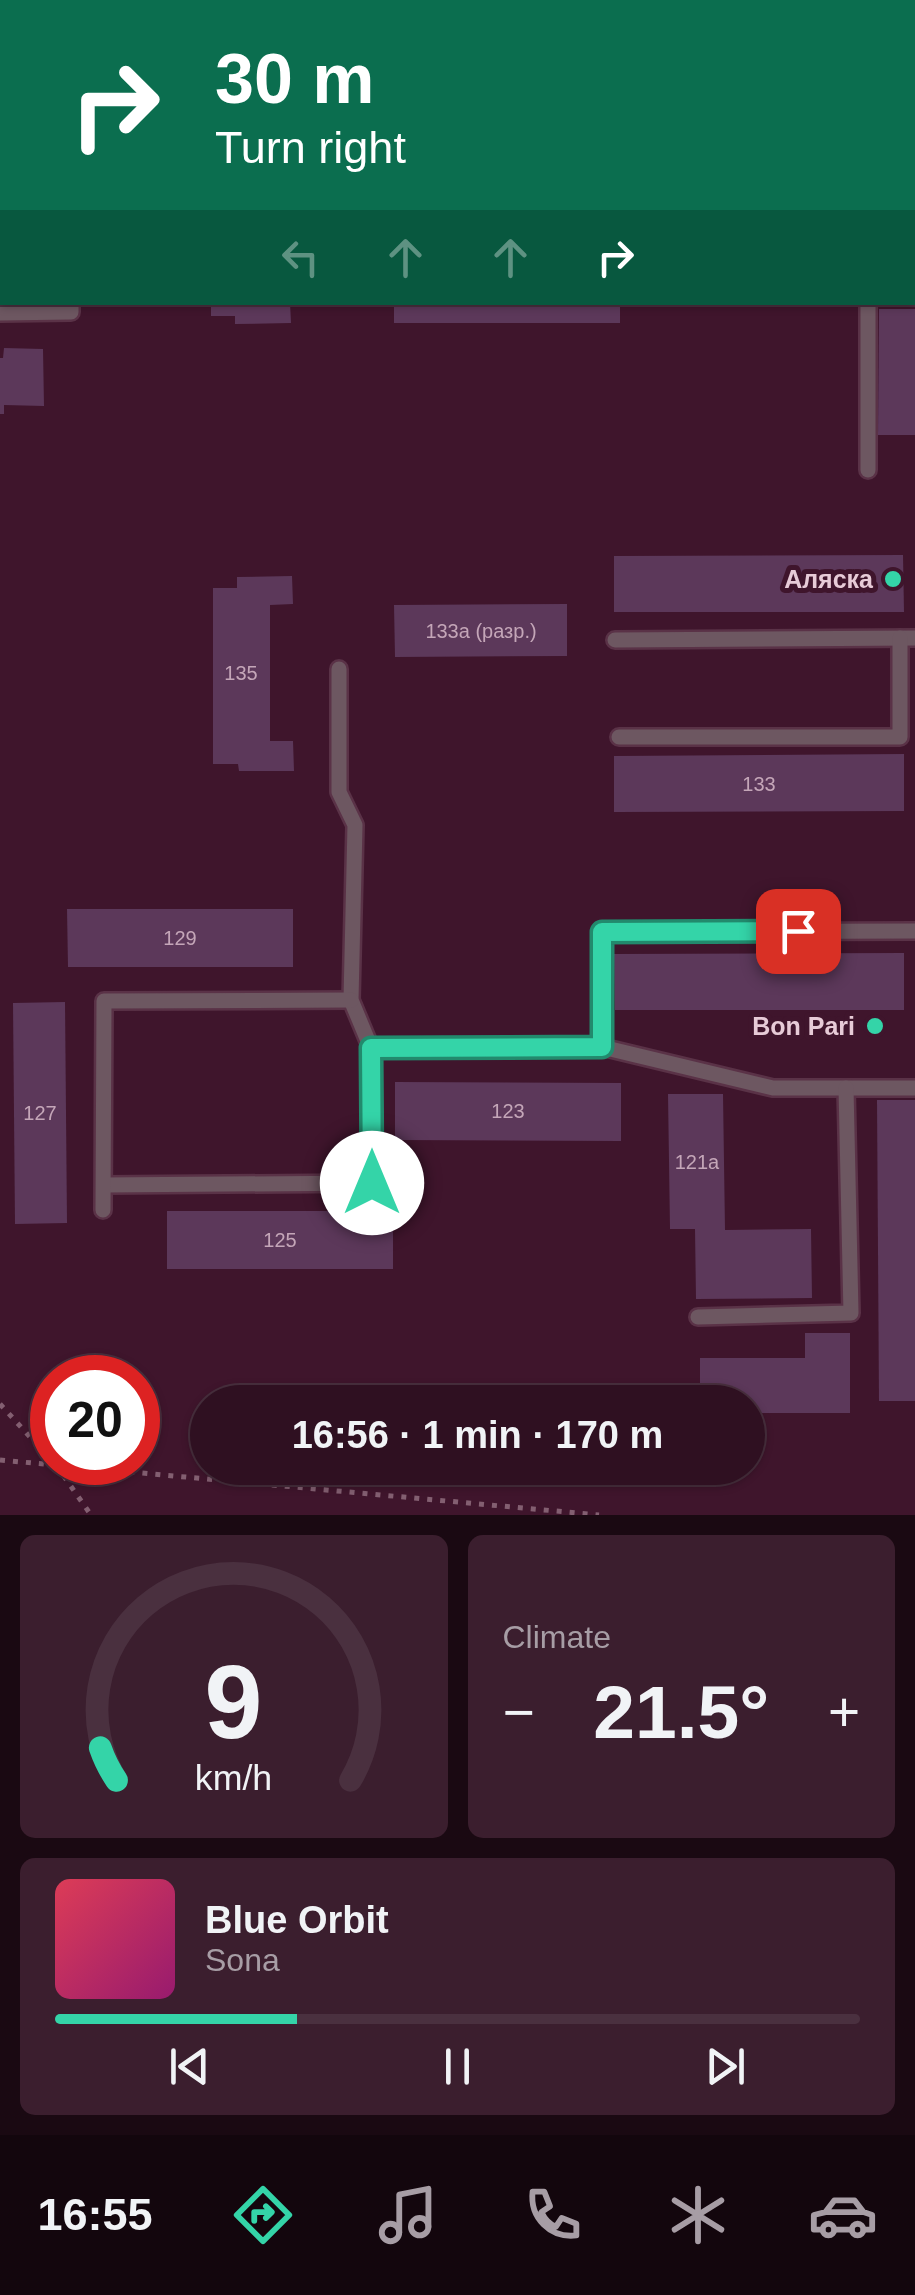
<!DOCTYPE html>
<html lang="en">
<head>
<meta charset="utf-8">
<style>
	body { margin:0; font-family:Helvetica,sans-serif; background:#3b1e2e; color:#f1f3f6; height:100vh; display:flex; flex-direction:column; font-size:38px; white-space:nowrap }
	* { box-sizing:border-box; margin:0 }
	p { font-size:32px; color:#a79da5 }
	.icon { flex:none; width:55px; height:55px; fill:none; stroke:currentColor; stroke-width:2; stroke-linecap:round; stroke-linejoin:round }
	.map { position:relative; height:1515px; overflow:hidden }
	.panel { display:flex; flex-direction:column; gap:20px; padding:20px; background:#1a0912; flex:1 }
	.panel>* { flex:none }
	.banner { position:absolute; left:0px; top:0px; width:915px; height:305px; box-shadow:0 2px 8px #0004,0 0 0 2px #4a303f; background:#0b6e4f; color:#fff; overflow:hidden }
	.speed { position:absolute; left:30px; top:1355px; display:flex; gap:20px; font-size:50px; font-weight:700; text-align:center }
	.speed>* { display:grid; place-content:center; width:130px; height:130px; border-radius:50%; background:#2f1021; box-shadow:0 2px 8px #0004,0 0 0 2px #4a303f; line-height:1 }
	.speed .limit { border:15px solid #d22; background:#fff; color:#111 }
	.pin { position:absolute; display:grid; place-items:center; width:85px; height:85px; color:#fff; margin:-42px; border-radius:20px; box-shadow:0 5px 15px #0006 }
	.me { position:absolute; width:110px; margin:-55px; rotate:0deg; stroke-linejoin:round; filter:drop-shadow(0 0 8px #0008) }
	.turn { display:flex; align-items:center; gap:35px; height:210px; padding:0 50px; font-size:45px }
	.turn .icon { width:130px; height:130px; stroke-width:2.5 }
	.turn b { display:block; font-size:70px; line-height:85px }
	.lanes { display:flex; align-items:center; height:95px; padding:0 50px; background:#0003; justify-content:center; gap:50px; direction:ltr }
	.lanes .off { opacity:.35 }
	.big { font-size:75px; font-weight:700; line-height:1.1 }
	.panel .tile { flex:1; display:flex; flex-direction:column; justify-content:center; gap:15px; min-width:0; padding:0 35px; border-radius:15px; background:#3b1e2e }
	.panel .dial { align-items:center; gap:0 }
	.dial svg { height:260px; overflow:visible; fill:none; stroke:#4a303f; stroke-width:7; stroke-linecap:round; text-anchor:middle }
	.dial text { fill:#f1f3f6; stroke:none }
	.song { display:flex; align-items:center; gap:30px }
	.cover { width:120px; height:120px; border-radius:15px; background:linear-gradient(135deg,hsl(350 70% 55%),hsl(320 70% 35%)) }
	.played { height:10px; border-radius:5px; background:linear-gradient(90deg,#34d4a8 30%,#4a303f 30%) }
	.keys { display:flex; justify-content:space-around; direction:ltr }
	.heat { display:flex; justify-content:space-between; align-items:center; font-size:55px; direction:ltr }
	.panel .tiles { flex:1; display:grid; gap:20px; grid-template-columns:1fr 1fr }
	.tile:last-child { grid-column:span 2 }
	.trip { position:absolute; left:190px; top:1385px; width:575px; height:100px; border-radius:50px; background:#2f1021; box-shadow:0 2px 8px #0004,0 0 0 2px #4a303f; font-weight:700; line-height:100px; text-align:center }
	.menu { display:flex; height:160px; justify-content:space-around; align-items:center; background:#13060d; color:#a79da5 }
	.menu .icon { width:70px; height:70px }
	.menu .on { color:#34d4a8 }
	.menu b { font-size:45px; color:#f1f3f6 }
	.map>svg:first-child { display:block }
	.building { fill:#5c385a }
	.lines { fill:none; stroke-linecap:round; stroke-linejoin:round }
	.lane-casing { stroke:#5a3247; stroke-width:20 }
	.path { stroke:#835f71; stroke-width:5; stroke-dasharray:5 8; stroke-linecap:butt }
	.lane { stroke:#6d5761; stroke-width:15 }
	.route-casing { stroke:#228a6d; stroke-width:25 }
	.route { stroke:#34d4a8; stroke-width:18 }
	.poi-dot { fill:#34d4a8; stroke:#3f152c; stroke-width:4 }
	.labels { text-anchor:middle; stroke-width:10; stroke-linejoin:round; paint-order:stroke }
	.number-label { font-size:20px; fill:#c4a6b8 }
	.poi-label { font-size:25px; font-weight:bold; fill:#e7cbd7; stroke:#3f152c; text-anchor:end }
</style>
</head>
<body>
<div class="map">
<svg width="915" height="1515" viewBox="0 0 915 1515">
	<rect width="100%" height="100%" fill="#3f152c"/>
	<!-- building -->
	<g class="building">
		<polygon points="211,302 290,302 291,323 235,324 235,316 211,316"/>
		<rect x="394" y="302" width="226" height="21"/>
		<polygon points="879,309 915,309 915,435 878,435"/>
		<polygon points="4,348 43,349 44,406 4,405 4,414 0,414 0,358 3,358"/>
		<polygon points="903,555 904,612 614,612 614,556"/>
		<polygon points="292,576 293,604 270,605 270,741 293,741 294,771 239,771 238,764 213,764 213,588 237,588 237,577"/>
		<polygon points="567,604 567,656 395,657 394,605"/>
		<polygon points="904,754 904,811 614,812 614,756"/>
		<polygon points="67,909 293,909 293,967 68,967"/>
		<polygon points="904,953 904,1010 615,1010 614,954"/>
		<polygon points="65,1002 67,1223 15,1224 13,1003"/>
		<polygon points="395,1082 621,1083 621,1141 395,1140"/>
		<polygon points="668,1094 723,1094 725,1230 811,1229 812,1298 696,1299 695,1229 670,1229"/>
		<polygon points="877,1100 915,1100 915,1401 879,1401"/>
		<rect x="167" y="1211" width="226" height="58"/>
		<polygon points="805,1333 850,1333 850,1413 748,1413 748,1402 700,1402 700,1358 805,1358"/>
	</g>
	<g class="lines">
		<!-- lane casing -->
		<g class="lane-casing">
			<g id="lane">
				<polyline points="31,0 31,2"/>
				<polyline points="596,0 596,2"/>
				<polyline points="0,149 2,149"/>
				<polyline points="912,290 915,290"/>
				<polyline points="868,302 868,470"/>
				<polyline points="0,313 71,312 71,302"/>
				<polyline points="615,640 915,638"/>
				<polyline points="339,669 339,792 355,825 351,1000 371,1048"/>
				<polyline points="619,737 900,737 900,638"/>
				<polyline points="602,1047 773,1088 915,1088"/>
				<polyline points="104,1185 372,1183 371,1048 602,1047 602,932 915,931"/>
				<polyline points="103,1210 104,1001 351,1000"/>
				<polyline points="698,1317 851,1313 846,1088"/>
			</g>
		</g>
		<!-- path -->
		<g class="path">
			<polyline points="0,1404 52,1461"/>
			<polyline points="0,1460 599,1515"/>
			<polyline points="56,1465 91,1515"/>
		</g>
		<!-- lane -->
		<use href="#lane" class="lane"/>
	</g>
	<g class="lines">
		<!-- route casing -->
		<g class="route-casing">
			<polyline id="route" points="372,1183 371,1048 602,1047 602,932 798,931"/>
		</g>
		<!-- route -->
		<use href="#route" class="route"/>
	</g>
	<!-- markers -->
	<g class="poi-dot">
		<circle cx="893" cy="579" r="10"/>
		<circle cx="875" cy="1026" r="10"/>
	</g>
	<g class="labels">
		<!-- number labels -->
		<g class="number-label">
			<text x="481" y="638">133а (разр.)</text>
			<text x="241" y="680">135</text>
			<text x="759" y="791">133</text>
			<text x="180" y="945">129</text>
			<text x="508" y="1118">123</text>
			<text x="40" y="1120">127</text>
			<text x="697" y="1169">121а</text>
			<text x="280" y="1247">125</text>
		</g>
		<!-- poi labels -->
		<g class="poi-label">
			<text x="873" y="588">Аляска</text>
			<text x="855" y="1035">Bon Pari</text>
		</g>
	</g>
</svg>
<div class="speed"><div class="limit">20</div></div>
<div class="pin" style="left:798px;top:931px;background:#d93025"><svg class="icon" aria-label="arrive" viewBox="0 0 24 24"><path d="M6 21V4h12l-3 4 3 4H6"/></svg></div>
<svg class="me" style="left:372px;top:1183px" viewBox="-20 -20 40 40"><circle r="19" fill="#fff"/><path d="M0-13L10 11 0 6-10 11z" fill="#34d4a8"/></svg>
<div class="trip">16:56 · 1 min · 170 m</div>
<div class="banner">
<div class="turn"><svg class="icon" aria-label="right" viewBox="0 0 24 24"><path d="M7 20v-9h11M14 6l5 5-5 5"/></svg><div><b>30 m</b>Turn right</div></div>
<div class="lanes"><svg class="icon off" aria-label="left" viewBox="0 0 24 24"><path d="M17 20v-9H6M10 6l-5 5 5 5"/></svg><svg class="icon off" aria-label="ahead" viewBox="0 0 24 24"><path d="M12 20V5M6 11l6-6 6 6"/></svg><svg class="icon off" aria-label="ahead" viewBox="0 0 24 24"><path d="M12 20V5M6 11l6-6 6 6"/></svg><svg class="icon" aria-label="right" viewBox="0 0 24 24"><path d="M7 20v-9h11M14 6l5 5-5 5"/></svg></div>
</div>
</div>
<section class="panel">
<div class="tiles">
<div class="tile dial"><svg viewBox="0 0 100 80">
<path d="M14 69A42 42 0 1 1 86 69"/>
<path d="M14 69A42 42 0 0 1 9 59" stroke="#34d4a8"/>
<text x="50" y="56" font-size="32" font-weight="700">9</text>
<text x="50" y="72" font-size="11">km/h</text>
</svg></div>
<div class="tile"><p>Climate</p>
<div class="heat"><a>−</a><b class="big">21.5°</b><a>+</a></div>
</div>
<div class="tile">
<div class="song"><i class="cover"></i><div><b>Blue Orbit</b><p>Sona</p></div></div>
<div class="played"></div>
<div class="keys"><svg class="icon" aria-label="previous" viewBox="0 0 24 24"><path d="M18 5L8 12l10 7zM5 5v14"/></svg><svg class="icon" aria-label="pause" viewBox="0 0 24 24"><path d="M8 5v14M16 5v14"/></svg><svg class="icon" aria-label="next" viewBox="0 0 24 24"><path d="M6 5l10 7-10 7zM19 5v14"/></svg></div>
</div>
</div>
</section>
<nav class="menu">
<b>16:55</b>
<svg class="icon on" aria-label="directions" viewBox="0 0 24 24"><path d="M12 3l9 9-9 9-9-9zM9 14v-3h6M13 9l2 2-2 2"/></svg>
<svg class="icon" aria-label="music" viewBox="0 0 24 24"><path d="M9 18V5l10-2v13"/><circle cx="6" cy="18" r="3"/><circle cx="16" cy="16" r="3"/></svg>
<svg class="icon" aria-label="phone" viewBox="0 0 24 24"><path d="M5 4h4l2 5-3 2q2 4 5 5l2-3 5 2v4C11 20 4 13 5 4z"/></svg>
<svg class="icon" aria-label="climate" viewBox="0 0 24 24"><path d="M12 3v18M4 7l16 10M4 17L20 7"/></svg>
<svg class="icon" aria-label="car" viewBox="0 0 24 24"><path d="M5 17H2v-5l4-1 3-4h7l3 4 3 1v5h-3M9 17h6M6 11h13"/><circle cx="7" cy="17" r="2"/><circle cx="17" cy="17" r="2"/></svg>
</nav>
</body>
</html>
